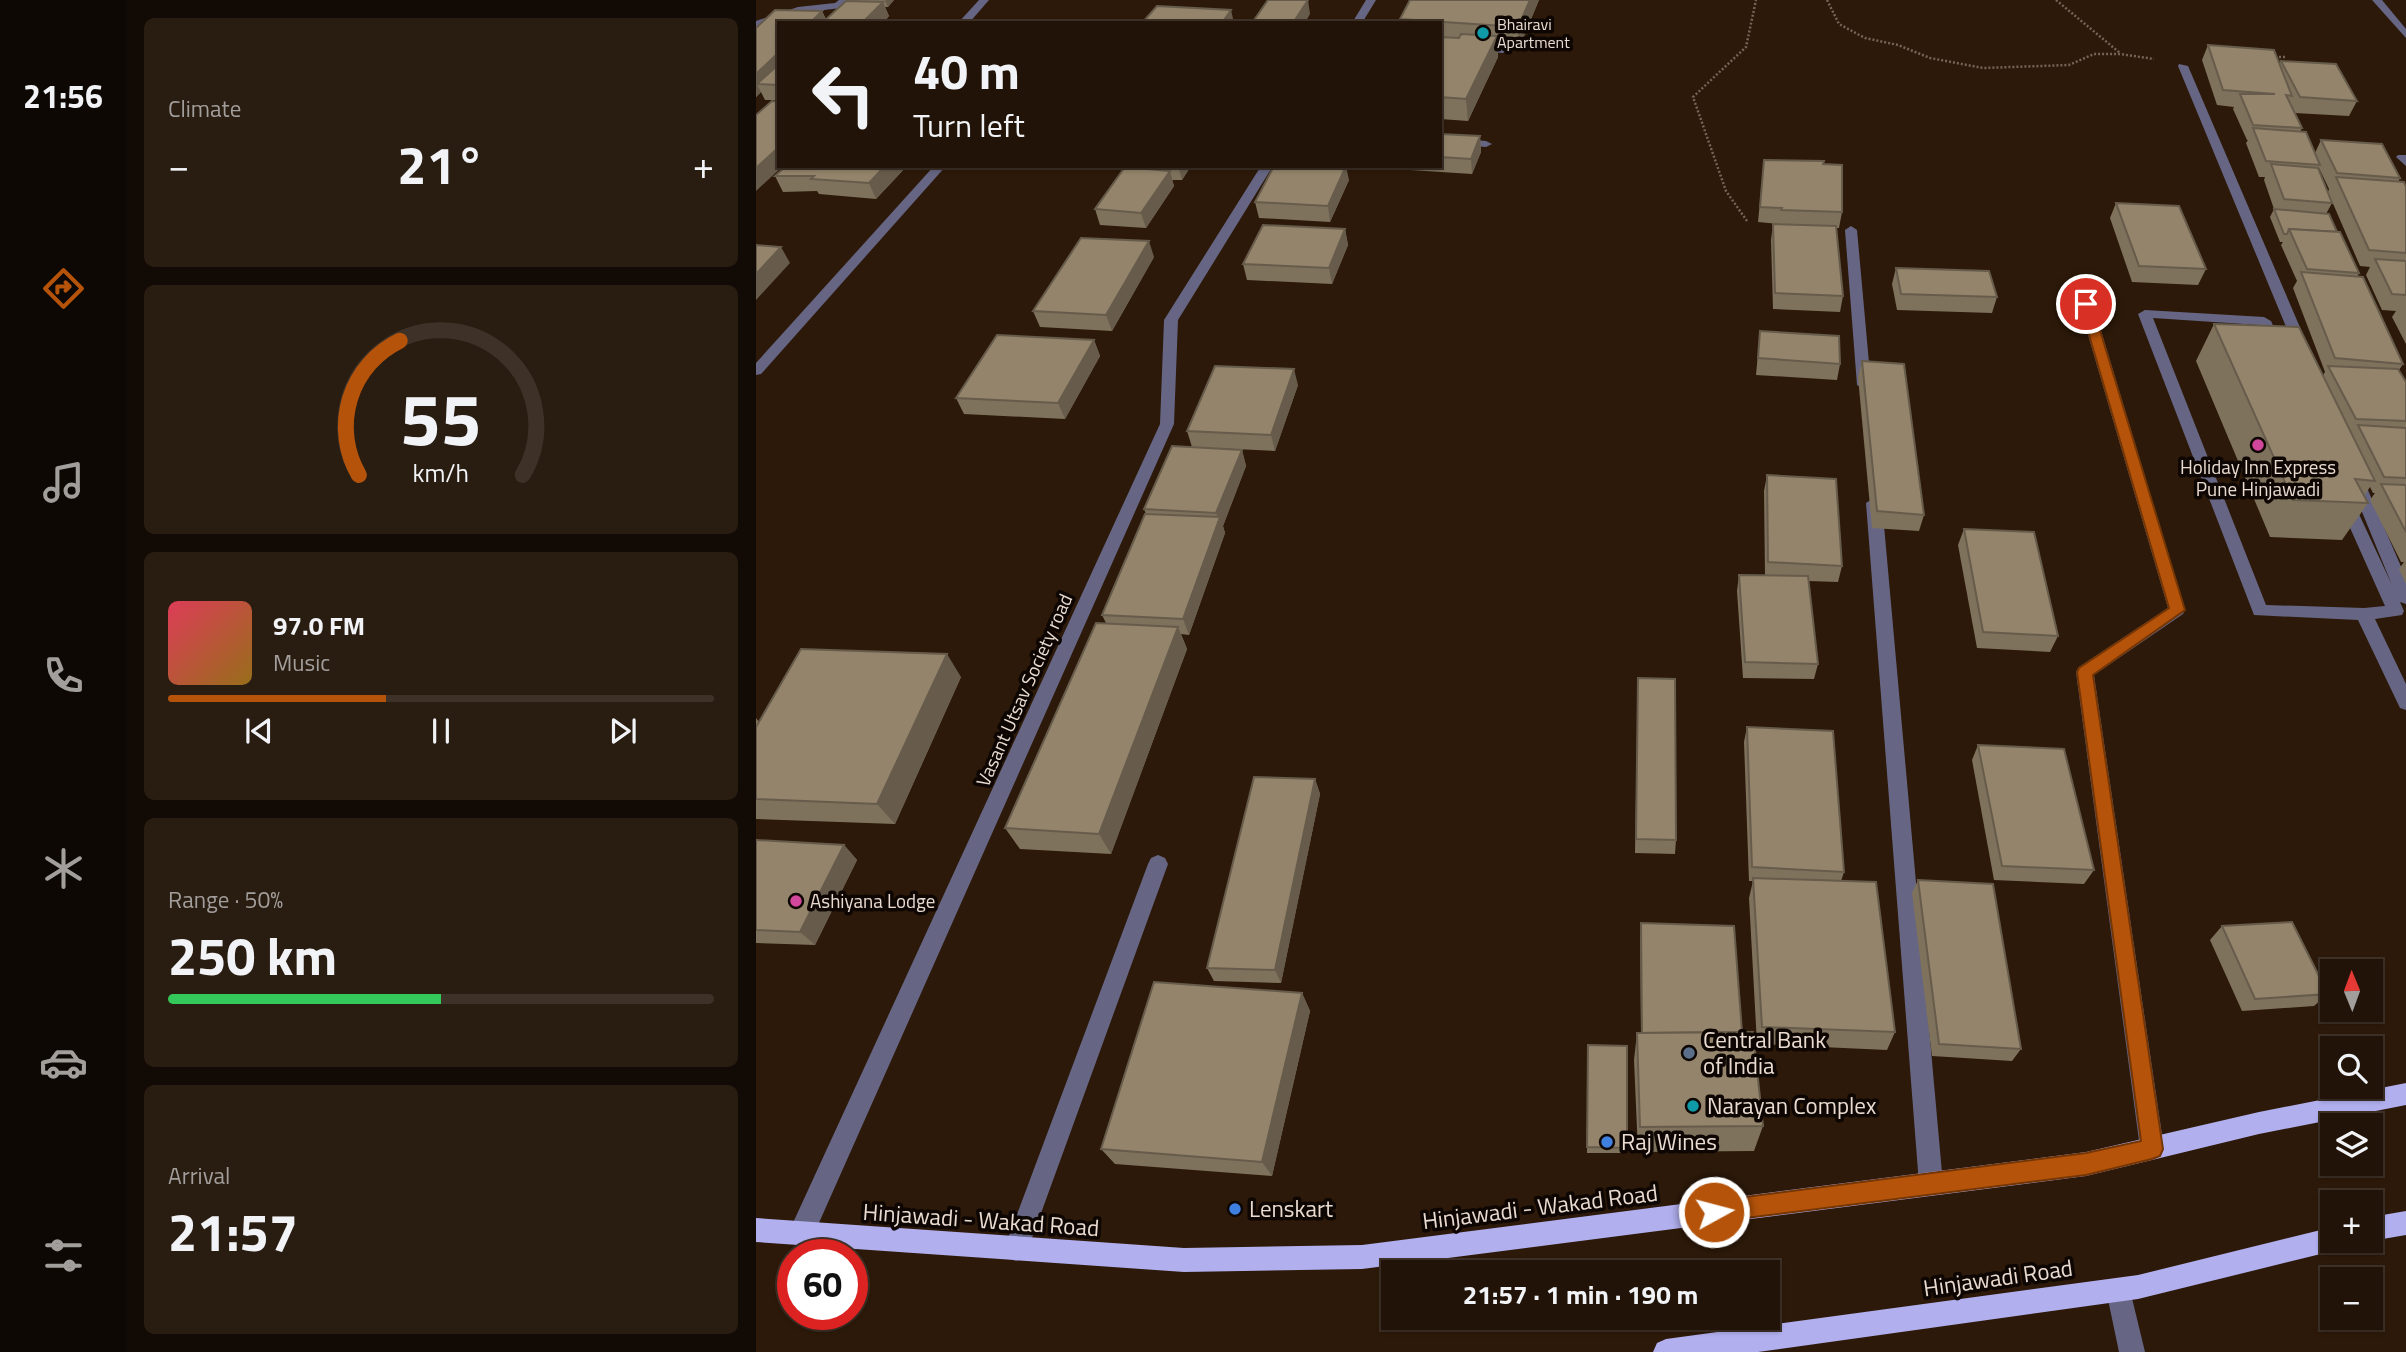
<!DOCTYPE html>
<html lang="en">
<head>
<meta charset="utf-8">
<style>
	body { margin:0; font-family:"Titillium Web",sans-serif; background:#291c11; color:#f1f3f6; height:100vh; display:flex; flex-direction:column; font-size:26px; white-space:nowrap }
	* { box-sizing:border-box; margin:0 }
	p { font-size:23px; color:#a29e9b }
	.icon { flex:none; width:38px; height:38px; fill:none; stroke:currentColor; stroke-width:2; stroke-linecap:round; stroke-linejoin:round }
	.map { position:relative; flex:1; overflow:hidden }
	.drawer { display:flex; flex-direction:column; gap:18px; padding:18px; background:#120a04; width:630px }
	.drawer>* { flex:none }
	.hud { position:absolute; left:21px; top:21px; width:665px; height:147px; border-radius:0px; box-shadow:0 2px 5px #0004,0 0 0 2px #3e3228; background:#211307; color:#f1f3f6; overflow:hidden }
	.needle { width:46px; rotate:359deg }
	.controls { position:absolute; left:1564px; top:959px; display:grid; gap:14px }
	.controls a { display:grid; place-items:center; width:63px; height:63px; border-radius:0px; background:#211307; box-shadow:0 2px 5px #0004,0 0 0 2px #3e3228; font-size:35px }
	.speed { position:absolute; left:21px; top:1239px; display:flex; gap:14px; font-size:35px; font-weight:700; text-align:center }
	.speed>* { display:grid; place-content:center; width:91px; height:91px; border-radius:50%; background:#211307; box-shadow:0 2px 5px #0004,0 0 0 2px #3e3228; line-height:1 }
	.speed .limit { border:10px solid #d22; background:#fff; color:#111 }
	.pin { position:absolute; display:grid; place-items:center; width:60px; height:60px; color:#fff; margin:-30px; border:4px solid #fff; border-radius:50%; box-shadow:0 2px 7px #0007 }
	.me { position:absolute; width:77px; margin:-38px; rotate:83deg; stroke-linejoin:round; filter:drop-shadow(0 0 5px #0008) }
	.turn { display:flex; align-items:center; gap:24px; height:147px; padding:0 21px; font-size:32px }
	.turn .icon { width:91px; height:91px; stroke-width:2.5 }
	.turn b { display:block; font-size:49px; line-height:60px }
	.big { font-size:52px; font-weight:700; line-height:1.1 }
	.drawer .card { flex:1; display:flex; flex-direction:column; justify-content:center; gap:10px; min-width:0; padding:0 24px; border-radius:10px; background:#291c11 }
	.drawer .dial { align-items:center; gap:0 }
	.dial svg { height:182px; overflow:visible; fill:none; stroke:#3e3228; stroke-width:7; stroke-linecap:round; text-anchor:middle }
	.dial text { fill:#f1f3f6; stroke:none }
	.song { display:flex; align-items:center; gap:21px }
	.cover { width:84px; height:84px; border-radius:10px; background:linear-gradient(135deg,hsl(350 70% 55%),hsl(40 70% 35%)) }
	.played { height:7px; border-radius:4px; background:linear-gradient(90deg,#b45309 40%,#3e3228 40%) }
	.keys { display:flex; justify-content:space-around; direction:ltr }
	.heat { display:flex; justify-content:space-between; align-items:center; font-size:38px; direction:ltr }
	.charge { height:10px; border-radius:5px; background:linear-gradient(90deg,#34c759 50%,#3e3228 0) }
	.trip { position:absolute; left:625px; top:1260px; width:399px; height:70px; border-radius:0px; background:#211307; box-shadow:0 2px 5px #0004,0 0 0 2px #3e3228; font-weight:700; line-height:70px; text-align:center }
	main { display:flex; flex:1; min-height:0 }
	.dock { display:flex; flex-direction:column; width:126px; justify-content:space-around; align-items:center; background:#0d0803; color:#a29e9b }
	.dock .icon { width:49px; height:49px }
	.dock .current { color:#b45309 }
	.dock b { font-size:32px; color:#f1f3f6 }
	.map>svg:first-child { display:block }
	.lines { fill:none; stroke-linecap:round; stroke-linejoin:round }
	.path { stroke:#756457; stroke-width:2.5; stroke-dasharray:2 2; stroke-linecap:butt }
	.minor { fill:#666684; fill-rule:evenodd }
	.major { fill:#b1afee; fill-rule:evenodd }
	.wall { fill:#7e725c; fill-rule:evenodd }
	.shaded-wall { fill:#675c4b }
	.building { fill:#93846b; stroke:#675c4b; stroke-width:2 }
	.route { fill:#b45309; stroke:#753606; stroke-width:2 }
	.culture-dot { fill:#0f9aa8; stroke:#0e0602; stroke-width:2.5 }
	.hotel-dot { fill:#d1479c; stroke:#0e0602; stroke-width:2.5 }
	.service-dot { fill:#5c6f8a; stroke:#0e0602; stroke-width:2.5 }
	.shop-dot { fill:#3f7fe0; stroke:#0e0602; stroke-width:2.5 }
	.labels { text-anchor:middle; stroke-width:7; stroke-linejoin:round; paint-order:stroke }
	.far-poi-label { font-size:16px; fill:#e9dbd1; stroke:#0e0602; text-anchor:start }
	.poi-label { font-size:19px; fill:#e9dbd1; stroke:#0e0602 }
	.street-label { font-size:19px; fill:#e9dbd1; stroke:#0e0602 }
	.near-poi-label { font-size:23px; fill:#e9dbd1; stroke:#0e0602; text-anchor:start }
	.near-street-label { font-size:23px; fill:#e9dbd1; stroke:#0e0602 }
</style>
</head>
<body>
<main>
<nav class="dock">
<b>21:56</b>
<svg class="icon current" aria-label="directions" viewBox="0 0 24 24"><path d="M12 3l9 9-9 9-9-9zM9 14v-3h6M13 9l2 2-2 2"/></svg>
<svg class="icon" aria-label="music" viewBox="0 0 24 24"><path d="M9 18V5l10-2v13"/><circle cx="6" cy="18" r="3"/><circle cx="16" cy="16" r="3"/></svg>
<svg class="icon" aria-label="phone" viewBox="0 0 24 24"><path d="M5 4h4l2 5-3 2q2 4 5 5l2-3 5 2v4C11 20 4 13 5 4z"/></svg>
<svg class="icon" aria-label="climate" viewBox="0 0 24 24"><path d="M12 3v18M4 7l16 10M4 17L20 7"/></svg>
<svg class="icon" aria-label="car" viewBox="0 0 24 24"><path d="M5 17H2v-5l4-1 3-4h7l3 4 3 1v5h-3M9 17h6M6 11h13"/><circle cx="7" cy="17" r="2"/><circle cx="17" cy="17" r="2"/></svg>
<svg class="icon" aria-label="filters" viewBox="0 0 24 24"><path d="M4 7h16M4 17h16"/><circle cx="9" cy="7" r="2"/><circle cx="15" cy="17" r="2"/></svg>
</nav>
<section class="drawer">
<div class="card"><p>Climate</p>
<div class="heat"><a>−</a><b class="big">21°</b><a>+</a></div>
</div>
<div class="card dial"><svg viewBox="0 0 100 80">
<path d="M14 69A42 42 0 1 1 86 69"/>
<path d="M14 69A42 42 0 0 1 32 10" stroke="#b45309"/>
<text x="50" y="56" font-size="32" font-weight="700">55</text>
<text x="50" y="72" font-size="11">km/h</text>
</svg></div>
<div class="card">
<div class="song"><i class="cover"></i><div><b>97.0 FM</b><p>Music</p></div></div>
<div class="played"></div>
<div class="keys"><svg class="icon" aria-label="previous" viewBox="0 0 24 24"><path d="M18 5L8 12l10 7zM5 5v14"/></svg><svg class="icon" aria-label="pause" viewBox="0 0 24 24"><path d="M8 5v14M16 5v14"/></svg><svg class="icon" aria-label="next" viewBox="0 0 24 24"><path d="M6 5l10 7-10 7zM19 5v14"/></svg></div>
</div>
<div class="card"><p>Range · 50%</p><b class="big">250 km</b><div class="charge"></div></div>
<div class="card"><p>Arrival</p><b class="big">21:57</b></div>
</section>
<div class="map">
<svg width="1650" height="1352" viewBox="0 0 1650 1352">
	<rect width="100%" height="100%" fill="#2c1909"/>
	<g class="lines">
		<!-- path -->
		<g class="path">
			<polyline points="1071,0 1083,24 1109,38 1142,45 1174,58 1227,68 1313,65 1338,54 1364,54 1398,59"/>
			<polyline points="1300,0 1364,53"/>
			<polyline points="1515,57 1529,57"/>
			<polyline points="991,221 970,191 937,97 990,47 1000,0"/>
		</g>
		<!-- minor -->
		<g class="minor">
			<polygon points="83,0 93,0 85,8 43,13 0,27 0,21 42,7 79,3"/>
			<polygon points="223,0 233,0 213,23 202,23"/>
			<polygon points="610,0 620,0 606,23 596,23"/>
			<polygon points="1616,0 1626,0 1650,29 1650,38"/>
			<polygon points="684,42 747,47 752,50 747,53 684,48"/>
			<polygon points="1423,64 1432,66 1552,346 1550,349 1545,350 1538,346 1422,66"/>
			<polygon points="684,137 730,141 736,144 730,147 684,143"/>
			<polygon points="1642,155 1650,155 1650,166 1640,157"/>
			<polygon points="178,166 190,166 5,374 0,375 0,363"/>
			<polygon points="505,166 517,166 422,320 418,424 54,1243 45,1246 36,1243 33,1234 36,1225 404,424 408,320"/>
			<polygon points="1095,226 1101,230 1115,385 1108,389 1101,385 1089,230"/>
			<polygon points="1330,300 1337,304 1429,610 1427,614 1338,675 1408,1148 1404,1156 1396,1160 1388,1156 1384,1148 1320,672 1323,667 1412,608 1323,304"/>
			<polygon points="1389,310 1508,317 1515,321 1526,345 1519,349 1512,345 1503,325 1397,318 1510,605 1608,608 1629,606 1582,501 1590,496 1595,497 1636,585 1595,485 1598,481 1608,481 1650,578 1650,604 1644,602 1648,611 1646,615 1619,619 1650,684 1650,710 1644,708 1602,620 1498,615 1382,314"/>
			<polygon points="1118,498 1126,503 1187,1184 1183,1192 1175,1196 1167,1192 1163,1184 1110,503"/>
			<polygon points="402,855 409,858 412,864 272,1249 269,1258 260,1261 251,1258 248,1249 392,864 395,858"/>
			<polygon points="1362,1278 1371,1281 1374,1290 1389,1352 1363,1352 1350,1290 1353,1281"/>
		</g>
		<!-- major -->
		<g class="major">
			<polygon points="1650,1083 1650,1105 1503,1134 1330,1176 606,1269 428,1272 0,1242 0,1218 428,1248 606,1245 1330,1152 1503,1112"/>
			<polygon points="1650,1211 1650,1235 1615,1241 1614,1241 1615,1217"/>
			<polygon points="1577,1227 1577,1241 1588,1241 1586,1248 1577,1251 1382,1299 1002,1352 897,1352 901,1343 910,1339 1382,1275"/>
		</g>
	</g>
	<!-- wall -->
	<g class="wall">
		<polygon points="92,0 138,0 132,7 129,7 133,16 127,23 23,23 23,100 9,100 5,92 0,97 0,28 66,11 70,19"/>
		<polygon points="783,0 763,48 742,46 742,57 712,121 684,119 684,23 644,23 644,19"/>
		<path d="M1452 45 1523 64 1525 61 1601 101 1593 116 1538 113 1546 128 1544 132 1559 153 1565 140 1644 178 1642 182 1650 187V344L1636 317 1640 311 1626 310 1610 275 1614 267 1604 266 1572 192 1576 203 1570 214 1603 273 1601 277 1647 364 1643 370 1650 382V584L1643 569 1648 562H1645L1614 500 1619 493H1617L1614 487 1608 496 1612 503 1586 540 1514 537 1440 361 1458 324 1567 375 1569 372 1537 288 1541 281 1525 245 1527 242H1524L1514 217 1518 209 1508 180 1509 177H1503L1490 143 1492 140H1491L1477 109 1478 107 1461 105 1446 60ZM1563 168 1573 189 1572 192 1562 170Z"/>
		<polygon points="684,134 724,136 725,152 716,174 623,168 623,166 684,166"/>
		<polygon points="1008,160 1067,164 1086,212 1083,228 1080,228 1087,296 1084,312 1017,309 1015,240 1017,224 1023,224 1002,222"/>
		<polygon points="151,166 120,199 63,194 61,191 27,192 19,176"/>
		<polygon points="379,166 435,166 426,180 416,180 418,186 390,228 344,225 339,209 379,168"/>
		<polygon points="593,180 574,222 503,218 499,202"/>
		<polygon points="1360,203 1450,269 1442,285 1376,282 1354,218"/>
		<polygon points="589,229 592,245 576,284 491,280 487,264"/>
		<polygon points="398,257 356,331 284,327 277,311"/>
		<polygon points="1140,268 1241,297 1236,313 1141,310 1136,284"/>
		<polygon points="1004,331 1084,364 1081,380 1000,375"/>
		<polygon points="338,340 344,356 309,419 208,414 200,398"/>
		<polygon points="1106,361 1168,515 1163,531 1116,528 1102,377"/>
		<polygon points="542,385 519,451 436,447 431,431"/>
		<polygon points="486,450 490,466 467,526 469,533 433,635 425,634 431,649 355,854 264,849 249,828 350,623 346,615 390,514 388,509"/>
		<polygon points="1011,475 1086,566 1082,582 1052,581 1062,664 1058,679 987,678 981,591 983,575 1009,575 1008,491"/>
		<polygon points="1208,529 1302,636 1294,652 1221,648 1202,545"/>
		<polygon points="205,677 139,824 0,819 0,718 3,722"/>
		<polygon points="882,678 920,840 919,854 879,853"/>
		<polygon points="991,727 1088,872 1085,881 1139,1032 1131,1050 1001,1044 993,898 997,881 993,881 988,742"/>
		<polygon points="1222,745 1338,870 1328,884 1238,880 1216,760"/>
		<polygon points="559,779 564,794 525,983 458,981 451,968"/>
		<polygon points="0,840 88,845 101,860 59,945 0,943"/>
		<polygon points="1162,880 1265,1049 1256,1061 1176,1056 1156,893"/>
		<polygon points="885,923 986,1032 1007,1126 998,1151 882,1152 878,1060 881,1033 885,1033 884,937"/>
		<polygon points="1466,926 1572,994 1558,1006 1486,1011 1454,940"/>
		<polygon points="546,993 554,1011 516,1176 359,1164 345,1149"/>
		<polygon points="832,1045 871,1148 871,1153 831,1153"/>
	</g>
	<!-- shaded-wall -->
	<g class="shaded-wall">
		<polygon points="129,0 138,0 132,7"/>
		<polygon points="548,0 552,0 554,14 549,23 537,23"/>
		<polygon points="774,0 783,0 763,48 762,27"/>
		<polygon points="127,2 133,16 127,23 106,23"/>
		<polygon points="475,10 478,23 466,23"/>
		<polygon points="66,11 71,23 54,23"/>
		<polygon points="741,36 742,57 712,121 710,99"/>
		<polygon points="23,52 23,75 1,84 5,92 0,97 0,74"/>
		<polygon points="724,136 725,152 716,174 715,159"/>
		<polygon points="23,147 23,166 27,166 0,191 0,168"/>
		<polygon points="129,166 151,166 120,199 113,183"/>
		<polygon points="422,166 435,166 426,180"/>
		<polygon points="590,166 593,180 574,222 572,206"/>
		<polygon points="414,171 418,186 390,228 385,213"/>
		<polygon points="589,229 592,245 576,284 573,268"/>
		<polygon points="393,241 398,257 356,331 350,315"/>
		<polygon points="25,247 34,263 0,300 0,274"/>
		<polygon points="338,340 344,356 309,419 302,403"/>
		<polygon points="538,369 542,385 519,451 515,435"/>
		<polygon points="486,450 490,466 467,526 469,533 433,635 427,619 463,520 460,513"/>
		<polygon points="422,627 431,649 355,854 343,834"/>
		<polygon points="191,654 205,677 139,824 121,804"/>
		<polygon points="559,779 564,794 525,983 519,970"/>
		<polygon points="88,845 101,860 59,945 44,932"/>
		<polygon points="546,993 554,1011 516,1176 506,1162"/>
	</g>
	<!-- building -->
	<g class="building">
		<polygon points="512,0 552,0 537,23 496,23"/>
		<polygon points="654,0 774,0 762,27 644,19"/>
		<polygon points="90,1 127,2 106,23 66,23"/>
		<polygon points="401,6 475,10 466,23 386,23"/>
		<polygon points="19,10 66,11 54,23 23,23 23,52 0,74 0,28"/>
		<polygon points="705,34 741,36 710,99 684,97 684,37 703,38"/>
		<polygon points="1452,45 1518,50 1536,96 1530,95 1546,128 1497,125 1484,94 1519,94 1467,90"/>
		<polygon points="1525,61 1580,64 1601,101 1544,97"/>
		<polygon points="23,64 23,85 1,84"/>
		<polygon points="16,101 23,102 23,147 0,168 0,115"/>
		<polygon points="1497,128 1550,132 1564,165 1510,161"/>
		<polygon points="684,134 724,136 715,159 684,157"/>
		<polygon points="1565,140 1626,144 1644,178 1581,173"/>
		<polygon points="1008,160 1068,161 1067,164 1086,165 1086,212 1025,210 1026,208 1004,207"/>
		<polygon points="1515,164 1562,168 1576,203 1528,199"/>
		<polygon points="30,166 129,166 113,183 55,179 58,176 19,176"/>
		<polygon points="518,166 590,166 572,206 499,202"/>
		<polygon points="369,167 414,171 385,213 339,209"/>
		<polygon points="1580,177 1648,182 1650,187 1650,253 1613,250"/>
		<polygon points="1360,203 1423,206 1450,269 1383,266"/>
		<polygon points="1518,209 1573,214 1581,232 1533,229 1531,234 1528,234"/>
		<polygon points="1017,224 1080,226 1087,296 1019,293"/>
		<polygon points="507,225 589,229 573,268 487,264"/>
		<polygon points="1533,229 1584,232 1603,273 1551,269"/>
		<polygon points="325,238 393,241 350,315 277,311"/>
		<polygon points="0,245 25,247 0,274"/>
		<polygon points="1619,259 1650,261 1650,295 1636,294"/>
		<polygon points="1140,268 1233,271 1241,297 1145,294"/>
		<polygon points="1545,272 1607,277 1647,364 1579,358"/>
		<polygon points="1458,324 1543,327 1619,481 1599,479 1612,503 1537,500"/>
		<polygon points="1004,331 1083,336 1084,364 1002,358"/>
		<polygon points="241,335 338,340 302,403 200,398"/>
		<polygon points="1106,361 1148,364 1168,515 1121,511"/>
		<polygon points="459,366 538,369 515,435 431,431"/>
		<polygon points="1572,366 1642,369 1650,382 1650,421 1600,419"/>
		<polygon points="1602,425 1650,428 1650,478 1628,477"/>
		<polygon points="416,446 486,450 460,513 388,509"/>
		<polygon points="1011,475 1080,479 1086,566 1012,562"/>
		<polygon points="1625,484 1650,485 1650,532"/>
		<polygon points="389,514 464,517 427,619 346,615"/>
		<polygon points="1208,529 1278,532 1302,636 1227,632"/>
		<polygon points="983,575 1052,576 1062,664 989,662"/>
		<polygon points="340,623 422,627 343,834 249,828"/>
		<polygon points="45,649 191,654 121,804 0,799 0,727"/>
		<polygon points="882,678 919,679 920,840 880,839"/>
		<polygon points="991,727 1077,731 1088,872 996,867"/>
		<polygon points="1222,745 1308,749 1338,870 1246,866"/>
		<polygon points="498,777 559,779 519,970 451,968"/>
		<polygon points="0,840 88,845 44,932 0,930"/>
		<polygon points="997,878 1120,882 1139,1032 1006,1027"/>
		<polygon points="1162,880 1237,884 1265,1049 1183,1044"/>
		<polygon points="1536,922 1572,994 1499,999 1466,926"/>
		<polygon points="885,923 978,926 986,1032 886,1033"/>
		<polygon points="398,982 546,993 506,1162 345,1149"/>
		<polygon points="997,1032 1007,1126 884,1127 881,1033"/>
		<polygon points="832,1045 871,1046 871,1148 831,1147"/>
	</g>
	<!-- route -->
	<polygon class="route" points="1330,301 1336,304 1429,610 1337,675 1407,1149 1404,1156 1396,1159 1330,1175 958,1222 950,1219 947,1212 950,1204 958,1201 1330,1153 1385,1141 1321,672 1323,668 1413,608 1324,304"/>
	<!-- markers -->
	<g class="culture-dot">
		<circle cx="727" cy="33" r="7"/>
		<circle cx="937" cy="1106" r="7"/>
	</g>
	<g class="hotel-dot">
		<circle cx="1502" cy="445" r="7"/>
		<circle cx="40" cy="901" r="7"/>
	</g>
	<circle class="service-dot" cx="933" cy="1053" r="7"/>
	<g class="shop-dot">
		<circle cx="851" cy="1142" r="7"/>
		<circle cx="479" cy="1209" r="7"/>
	</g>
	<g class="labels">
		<!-- far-poi labels -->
		<g class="far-poi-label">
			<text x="741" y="30">Bhairavi<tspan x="741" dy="18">Apartment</tspan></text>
		</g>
		<!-- poi labels -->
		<g class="poi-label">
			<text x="1502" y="474">Holiday Inn Express<tspan x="1502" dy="22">Pune Hinjawadi</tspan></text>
			<text x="54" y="908" text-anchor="start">Ashiyana Lodge</text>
		</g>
		<!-- street labels -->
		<g class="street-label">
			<text transform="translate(268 690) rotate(-66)" y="7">Vasant Utsav Society road</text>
		</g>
		<!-- near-poi labels -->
		<g class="near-poi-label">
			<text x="947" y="1048">Central Bank<tspan x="947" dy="26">of India</tspan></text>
			<text x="951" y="1114">Narayan Complex</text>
			<text x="865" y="1150">Raj Wines</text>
			<text x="493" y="1217">Lenskart</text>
		</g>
		<!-- near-street labels -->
		<g class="near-street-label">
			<text transform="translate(784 1207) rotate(-7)" y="8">Hinjawadi - Wakad Road</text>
			<text transform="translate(225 1220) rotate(4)" y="8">Hinjawadi - Wakad Road</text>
			<text transform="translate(1242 1278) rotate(-8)" y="8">Hinjawadi Road</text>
		</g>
	</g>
</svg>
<div class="controls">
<a><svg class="needle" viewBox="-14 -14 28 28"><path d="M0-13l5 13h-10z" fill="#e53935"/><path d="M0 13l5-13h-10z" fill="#a29e9b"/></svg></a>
<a><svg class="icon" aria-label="search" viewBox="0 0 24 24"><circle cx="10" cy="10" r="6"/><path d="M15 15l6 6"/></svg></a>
<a><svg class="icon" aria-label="layers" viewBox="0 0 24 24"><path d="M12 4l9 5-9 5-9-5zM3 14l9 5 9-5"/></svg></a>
<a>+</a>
<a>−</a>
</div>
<div class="speed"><div class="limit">60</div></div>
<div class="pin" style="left:1330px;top:304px;background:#d93025"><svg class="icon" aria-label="arrive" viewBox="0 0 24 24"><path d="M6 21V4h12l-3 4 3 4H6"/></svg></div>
<svg class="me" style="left:958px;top:1212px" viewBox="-20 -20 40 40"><circle r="17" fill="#b45309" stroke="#fff" stroke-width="3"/><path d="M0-11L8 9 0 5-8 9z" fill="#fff"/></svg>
<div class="trip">21:57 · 1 min · 190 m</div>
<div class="hud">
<div class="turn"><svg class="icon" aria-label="left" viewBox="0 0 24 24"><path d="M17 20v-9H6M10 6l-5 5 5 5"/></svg><div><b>40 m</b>Turn left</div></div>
</div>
</div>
</main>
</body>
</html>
